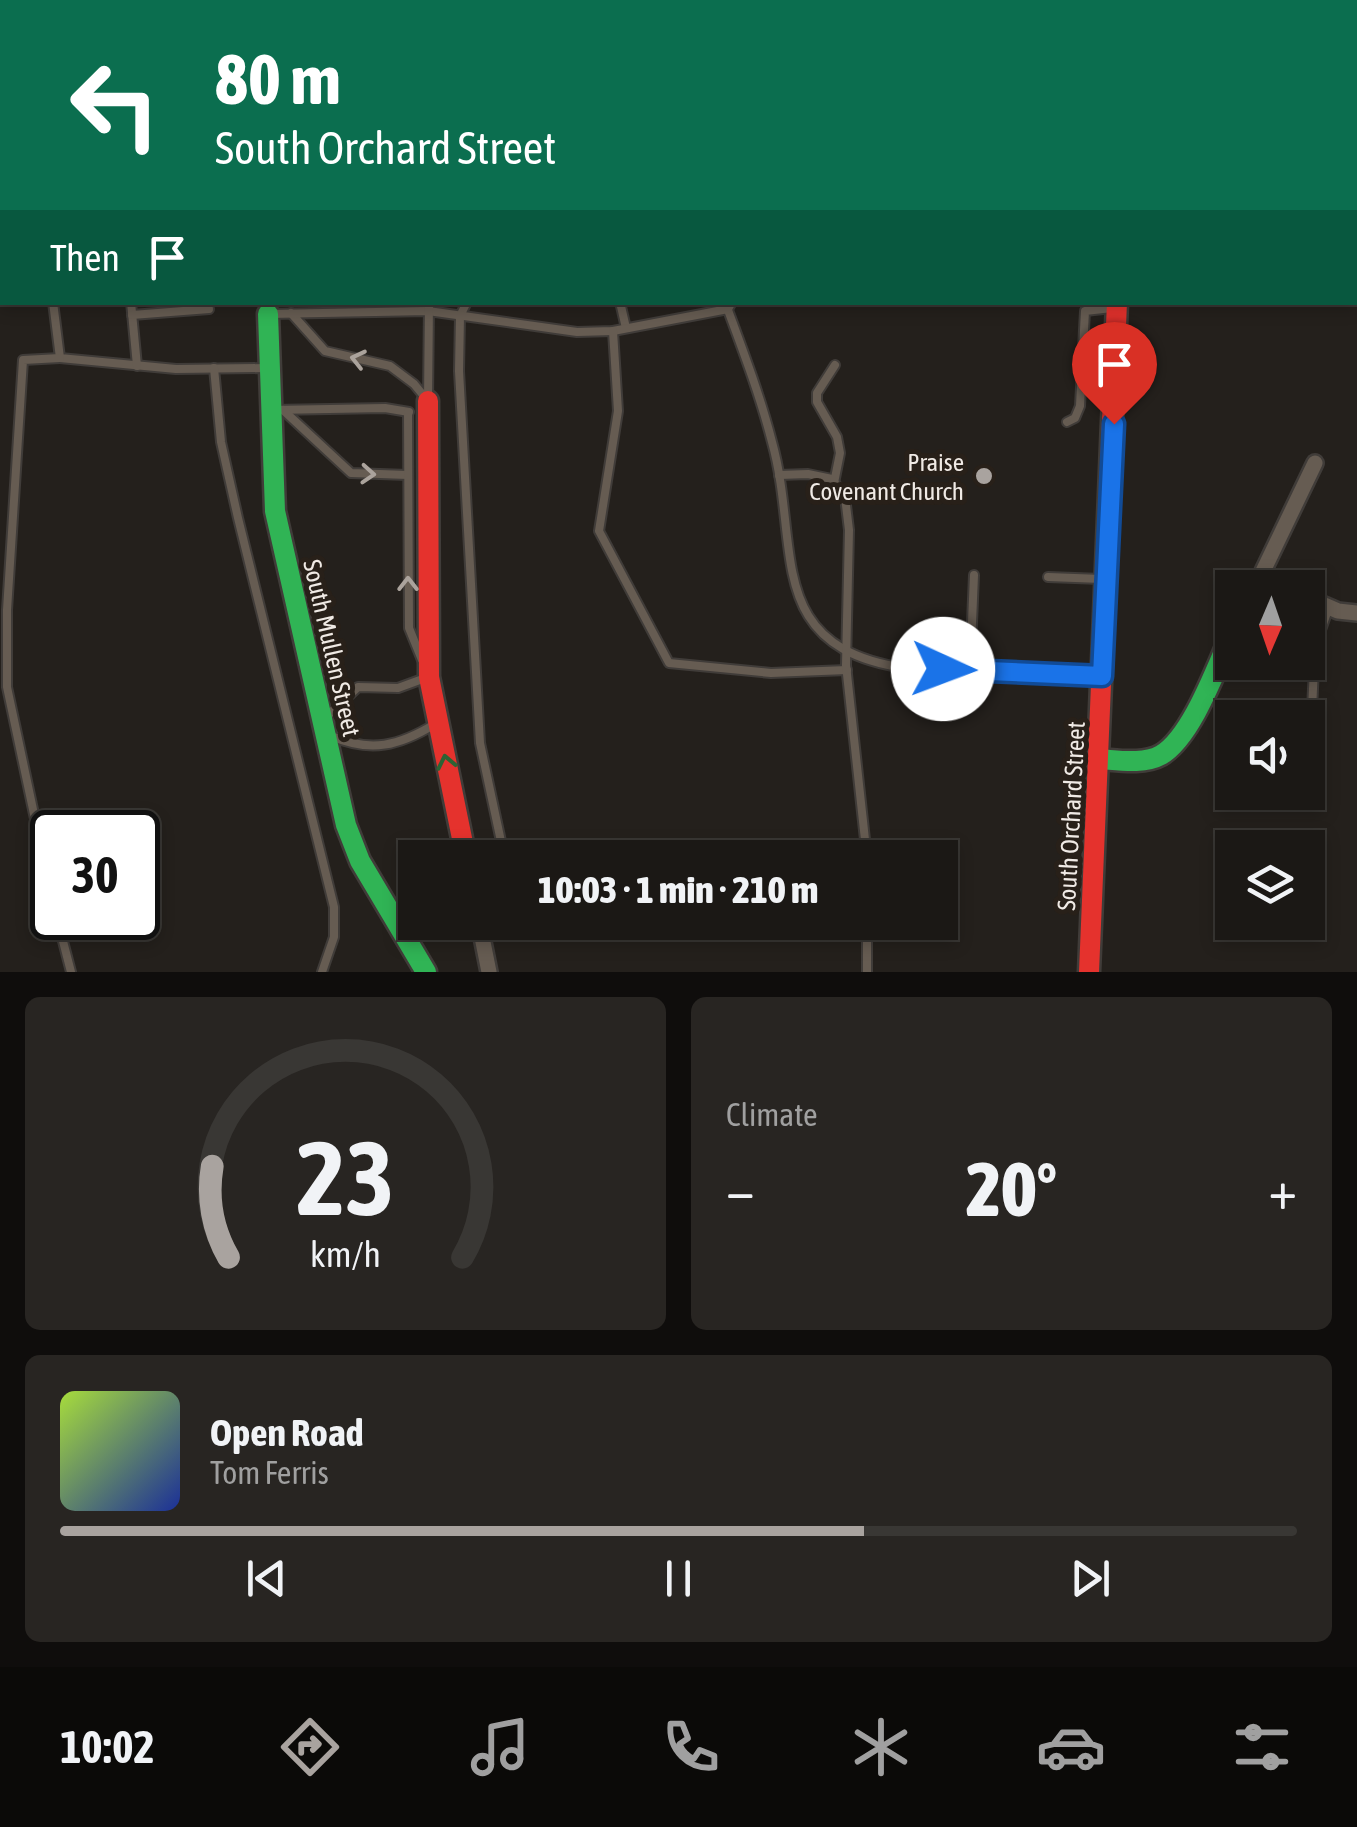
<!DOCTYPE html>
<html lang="en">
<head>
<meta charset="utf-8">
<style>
	body { margin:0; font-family:"Asap Condensed",sans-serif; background:#282522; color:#f1f3f6; height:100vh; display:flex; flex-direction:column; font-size:38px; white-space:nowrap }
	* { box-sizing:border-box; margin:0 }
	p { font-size:32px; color:#a0a0a0 }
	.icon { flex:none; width:55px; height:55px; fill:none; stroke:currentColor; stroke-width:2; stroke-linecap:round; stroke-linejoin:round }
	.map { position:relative; height:972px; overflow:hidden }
	.details { display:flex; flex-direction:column; gap:25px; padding:25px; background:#0f0d0c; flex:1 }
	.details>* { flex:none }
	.top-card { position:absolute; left:0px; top:0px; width:1358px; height:305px; box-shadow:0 5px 15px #0003,0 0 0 2px #393734; background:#0b6e4f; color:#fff; overflow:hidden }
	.needle { width:65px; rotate:182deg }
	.controls { position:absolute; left:1215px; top:570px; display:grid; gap:20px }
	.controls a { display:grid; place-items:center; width:110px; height:110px; border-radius:0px; background:#1b1815; box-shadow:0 5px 15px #0003,0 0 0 2px #393734; font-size:50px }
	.speed { position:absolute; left:30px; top:810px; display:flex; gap:20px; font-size:50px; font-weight:700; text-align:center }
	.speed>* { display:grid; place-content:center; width:130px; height:130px; border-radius:50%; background:#1b1815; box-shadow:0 5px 15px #0003,0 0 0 2px #393734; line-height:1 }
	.speed .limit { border:5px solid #111; border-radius:15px; background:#fff; color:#111 }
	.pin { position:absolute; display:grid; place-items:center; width:85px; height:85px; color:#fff; margin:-102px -42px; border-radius:50% 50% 50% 0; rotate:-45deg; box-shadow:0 0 10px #0007 }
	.pin .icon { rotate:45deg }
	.me { position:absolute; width:110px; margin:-55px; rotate:92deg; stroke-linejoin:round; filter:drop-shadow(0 0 8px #0008) }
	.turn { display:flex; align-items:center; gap:35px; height:210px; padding:0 50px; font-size:45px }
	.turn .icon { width:130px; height:130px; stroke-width:2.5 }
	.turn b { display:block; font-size:70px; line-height:85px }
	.then { display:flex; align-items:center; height:95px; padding:0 50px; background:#0003; gap:20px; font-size:38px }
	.big { font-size:75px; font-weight:800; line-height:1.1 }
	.details .widget { flex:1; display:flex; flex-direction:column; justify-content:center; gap:15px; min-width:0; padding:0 35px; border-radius:15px; background:#282522 }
	.details .dial { align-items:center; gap:0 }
	.dial svg { height:260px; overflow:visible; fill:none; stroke:#393734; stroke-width:7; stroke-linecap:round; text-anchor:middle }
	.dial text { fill:#f1f3f6; stroke:none }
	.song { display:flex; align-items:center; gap:30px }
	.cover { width:120px; height:120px; border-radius:15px; background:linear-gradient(135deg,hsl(80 70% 55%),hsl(230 70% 35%)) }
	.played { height:10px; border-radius:5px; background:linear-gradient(90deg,#a9a39f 65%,#393734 65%) }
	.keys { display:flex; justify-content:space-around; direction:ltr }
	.heat { display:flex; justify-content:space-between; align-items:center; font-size:55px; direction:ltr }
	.details .tiles { flex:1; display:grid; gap:25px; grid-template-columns:1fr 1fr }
	.widget:last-child { grid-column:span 2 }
	.trip { position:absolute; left:398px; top:840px; width:560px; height:100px; border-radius:0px; background:#1b1815; box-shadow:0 5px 15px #0003,0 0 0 2px #393734; font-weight:800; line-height:100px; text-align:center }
	.tab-bar { display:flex; height:160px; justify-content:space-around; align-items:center; background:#0b0a08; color:#a0a0a0 }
	.tab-bar .icon { width:70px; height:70px }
	.tab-bar .selected { color:#a9a39f }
	.tab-bar b { font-size:45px; color:#f1f3f6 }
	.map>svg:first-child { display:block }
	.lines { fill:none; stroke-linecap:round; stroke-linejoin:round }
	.lane-casing { stroke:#403c39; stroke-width:12 }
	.street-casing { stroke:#403c39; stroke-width:20 }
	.fast-casing { stroke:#403c39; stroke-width:25 }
	.slow-casing { stroke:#403c39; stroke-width:25 }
	.jam-casing { stroke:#403c39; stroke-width:25 }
	.lane { stroke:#665c52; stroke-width:8 }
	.street { stroke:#665c52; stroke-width:15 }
	.fast { stroke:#30b455; stroke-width:20 }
	.slow { stroke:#ff9f0a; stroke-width:20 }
	.jam { stroke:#e5322d; stroke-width:20 }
	.oneway { stroke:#aba39c }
	.oneway2 { stroke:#2c6334 }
	.route-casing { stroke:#114b97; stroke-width:25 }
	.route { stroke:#1a73e8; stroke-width:18 }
	.poi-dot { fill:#a9a39f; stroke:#282019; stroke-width:4 }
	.labels { text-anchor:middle; stroke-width:10; stroke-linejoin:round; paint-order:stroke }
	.poi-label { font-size:25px; fill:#f0eae5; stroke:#282019; text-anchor:end }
	.street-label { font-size:25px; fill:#f0eae5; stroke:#282019 }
</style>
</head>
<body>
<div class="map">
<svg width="1357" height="972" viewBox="0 0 1357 972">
	<rect width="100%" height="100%" fill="#24201c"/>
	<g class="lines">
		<!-- lane casing -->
		<g class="lane-casing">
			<g id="lane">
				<polyline points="29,0 29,2"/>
				<polyline points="155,0 156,2"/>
				<polyline points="627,0 627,2"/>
				<polyline points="430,2 430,0"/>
				<polyline points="524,2 524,0"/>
				<polyline points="615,2 616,0"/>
				<polyline points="885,2 886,0"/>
				<polyline points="0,107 2,107"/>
				<polyline points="53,302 60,358 176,369 266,368"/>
				<polyline points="131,302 137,366"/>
				<polyline points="467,302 460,316 459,371 480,743 502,846 512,858"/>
				<polyline points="620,302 626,328"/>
				<path d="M725 302C742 348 760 395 772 442 801 546 762 647 905 668"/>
				<polyline points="291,313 325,351 390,366 414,384 428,401"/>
				<polyline points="269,314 428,311 577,332 613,331 728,309 732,302"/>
				<polyline points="132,315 209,309"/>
				<polyline points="613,331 618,411 599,531 669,663 771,673 847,670"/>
				<polyline points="214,368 221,442 238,518 334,907 334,937 322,972"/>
				<polyline points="428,401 429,302"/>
				<polyline points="273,410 385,408 409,412"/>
				<polyline points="283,410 351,473 408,475"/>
				<polyline points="408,412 409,628 422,660"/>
				<polyline points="1067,422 1075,418 1080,406 1085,311 1112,308"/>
				<polyline points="779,475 808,474 832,479 845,497 849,530 846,665 867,858"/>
				<polyline points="834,483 840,453 837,437 817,402 817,393 835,365"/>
				<polyline points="1048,577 1102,579"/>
				<polyline points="970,670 974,575"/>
				<polyline points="326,717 358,687 398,688 428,677"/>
				<path d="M331 736C371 753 399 746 435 724"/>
				<polyline points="1232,761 1220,792 1232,792"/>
				<polyline points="1276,792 1308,793 1315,647 1329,607"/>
				<polyline points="52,899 7,687 7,610 23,360 60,358"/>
				<polyline points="393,913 415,901"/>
				<polyline points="57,918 71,972"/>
				<polyline points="867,972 867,922"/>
			</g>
		</g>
		<!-- street casing -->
		<g class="street-casing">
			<g id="street">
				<polyline points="1260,578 1283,588"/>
				<polyline points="1255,588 1315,463"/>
				<polyline points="1308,598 1338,611 1357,613"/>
				<polyline points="905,668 1102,676"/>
				<polyline points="479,922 489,972"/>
			</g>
		</g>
		<!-- fast casing -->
		<g class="fast-casing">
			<g id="fast">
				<polyline points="268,314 275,511 346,825 360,861 426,972"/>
				<path d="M1098 759C1117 760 1143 765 1161 755 1192 737 1217 666 1232 633"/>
			</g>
		</g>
		<!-- slow casing -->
		<g class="slow-casing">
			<polyline id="slow" points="1126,0 1126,2"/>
		</g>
		<!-- jam casing -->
		<g class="jam-casing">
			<g id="jam">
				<polyline points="428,401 429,677 466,858"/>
				<polyline points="1089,972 1117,302"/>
			</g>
		</g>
		<!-- lane -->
		<use href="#lane" class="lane"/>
		<!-- street -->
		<use href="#street" class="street"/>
		<!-- fast -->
		<use href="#fast" class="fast"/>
		<!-- slow -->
		<use href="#slow" class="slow"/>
		<!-- jam -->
		<use href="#jam" class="jam"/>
	</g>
	<!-- one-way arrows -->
	<defs><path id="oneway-chevron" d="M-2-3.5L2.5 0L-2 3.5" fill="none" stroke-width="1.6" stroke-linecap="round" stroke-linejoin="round" transform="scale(2.5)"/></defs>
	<g class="oneway">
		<use href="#oneway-chevron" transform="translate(358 359) rotate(-167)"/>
		<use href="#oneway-chevron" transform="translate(368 474) rotate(4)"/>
		<use href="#oneway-chevron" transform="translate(408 584) rotate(-90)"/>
	</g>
	<use class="oneway2" href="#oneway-chevron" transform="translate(446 762) rotate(-102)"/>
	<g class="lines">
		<!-- route casing -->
		<g class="route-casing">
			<polyline id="route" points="943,669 1102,676 1114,424"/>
		</g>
		<!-- route -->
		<use href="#route" class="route"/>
	</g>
	<!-- markers -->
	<circle class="poi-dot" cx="984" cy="476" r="10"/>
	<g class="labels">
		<!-- poi labels -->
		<g class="poi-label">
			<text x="964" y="471">Praise<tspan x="964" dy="29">Covenant Church</tspan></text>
		</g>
		<!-- street labels -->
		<g class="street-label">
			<text transform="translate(332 648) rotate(77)" y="9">South Mullen Street</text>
			<text transform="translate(1071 816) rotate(-87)" y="9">South Orchard Street</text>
		</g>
	</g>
</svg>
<div class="controls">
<a><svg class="needle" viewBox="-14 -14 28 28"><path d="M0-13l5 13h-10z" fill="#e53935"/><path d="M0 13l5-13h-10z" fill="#a0a0a0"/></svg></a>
<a><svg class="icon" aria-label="sound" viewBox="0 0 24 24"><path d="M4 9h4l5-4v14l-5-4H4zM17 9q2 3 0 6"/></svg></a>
<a><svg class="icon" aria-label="layers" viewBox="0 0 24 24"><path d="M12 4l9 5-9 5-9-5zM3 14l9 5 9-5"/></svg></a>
</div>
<div class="speed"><div class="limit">30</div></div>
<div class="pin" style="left:1114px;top:424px;background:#d93025"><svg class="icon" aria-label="arrive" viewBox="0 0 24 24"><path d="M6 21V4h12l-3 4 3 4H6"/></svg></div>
<svg class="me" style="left:943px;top:669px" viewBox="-20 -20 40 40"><circle r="19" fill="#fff"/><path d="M0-13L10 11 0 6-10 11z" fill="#1a73e8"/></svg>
<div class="trip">10:03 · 1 min · 210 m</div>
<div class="top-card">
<div class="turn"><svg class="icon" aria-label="left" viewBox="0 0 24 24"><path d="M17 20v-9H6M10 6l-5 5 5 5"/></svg><div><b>80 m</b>South Orchard Street</div></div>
<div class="then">Then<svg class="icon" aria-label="arrive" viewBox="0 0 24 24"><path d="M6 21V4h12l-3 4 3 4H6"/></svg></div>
</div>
</div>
<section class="details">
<div class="tiles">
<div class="widget dial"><svg viewBox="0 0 100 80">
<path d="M14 69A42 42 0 1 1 86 69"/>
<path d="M14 69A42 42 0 0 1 9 41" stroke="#a9a39f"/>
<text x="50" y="56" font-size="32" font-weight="700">23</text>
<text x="50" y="72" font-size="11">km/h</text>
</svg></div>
<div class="widget"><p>Climate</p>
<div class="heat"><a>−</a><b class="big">20°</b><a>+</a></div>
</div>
<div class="widget">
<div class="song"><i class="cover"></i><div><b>Open Road</b><p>Tom Ferris</p></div></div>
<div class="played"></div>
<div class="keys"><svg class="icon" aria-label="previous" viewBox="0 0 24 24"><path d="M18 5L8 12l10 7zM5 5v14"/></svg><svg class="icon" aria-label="pause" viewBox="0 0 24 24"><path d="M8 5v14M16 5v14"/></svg><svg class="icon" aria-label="next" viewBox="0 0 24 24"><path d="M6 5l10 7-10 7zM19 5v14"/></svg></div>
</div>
</div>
</section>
<nav class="tab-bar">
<b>10:02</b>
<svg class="icon selected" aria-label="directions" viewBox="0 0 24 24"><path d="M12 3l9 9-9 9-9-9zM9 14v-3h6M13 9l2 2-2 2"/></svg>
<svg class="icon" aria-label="music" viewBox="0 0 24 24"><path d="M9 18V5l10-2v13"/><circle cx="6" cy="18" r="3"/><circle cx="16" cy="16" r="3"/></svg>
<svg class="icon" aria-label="phone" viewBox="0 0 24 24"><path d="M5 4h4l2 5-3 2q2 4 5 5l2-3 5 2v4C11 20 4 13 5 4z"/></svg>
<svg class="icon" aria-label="climate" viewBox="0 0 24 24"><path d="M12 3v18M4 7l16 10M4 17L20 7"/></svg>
<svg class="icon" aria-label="car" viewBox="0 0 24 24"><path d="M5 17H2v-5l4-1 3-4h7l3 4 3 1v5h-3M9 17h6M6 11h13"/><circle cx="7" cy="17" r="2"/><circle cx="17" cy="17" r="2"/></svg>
<svg class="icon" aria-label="filters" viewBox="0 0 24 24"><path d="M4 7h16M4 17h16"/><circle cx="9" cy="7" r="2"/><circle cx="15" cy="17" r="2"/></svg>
</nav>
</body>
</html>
